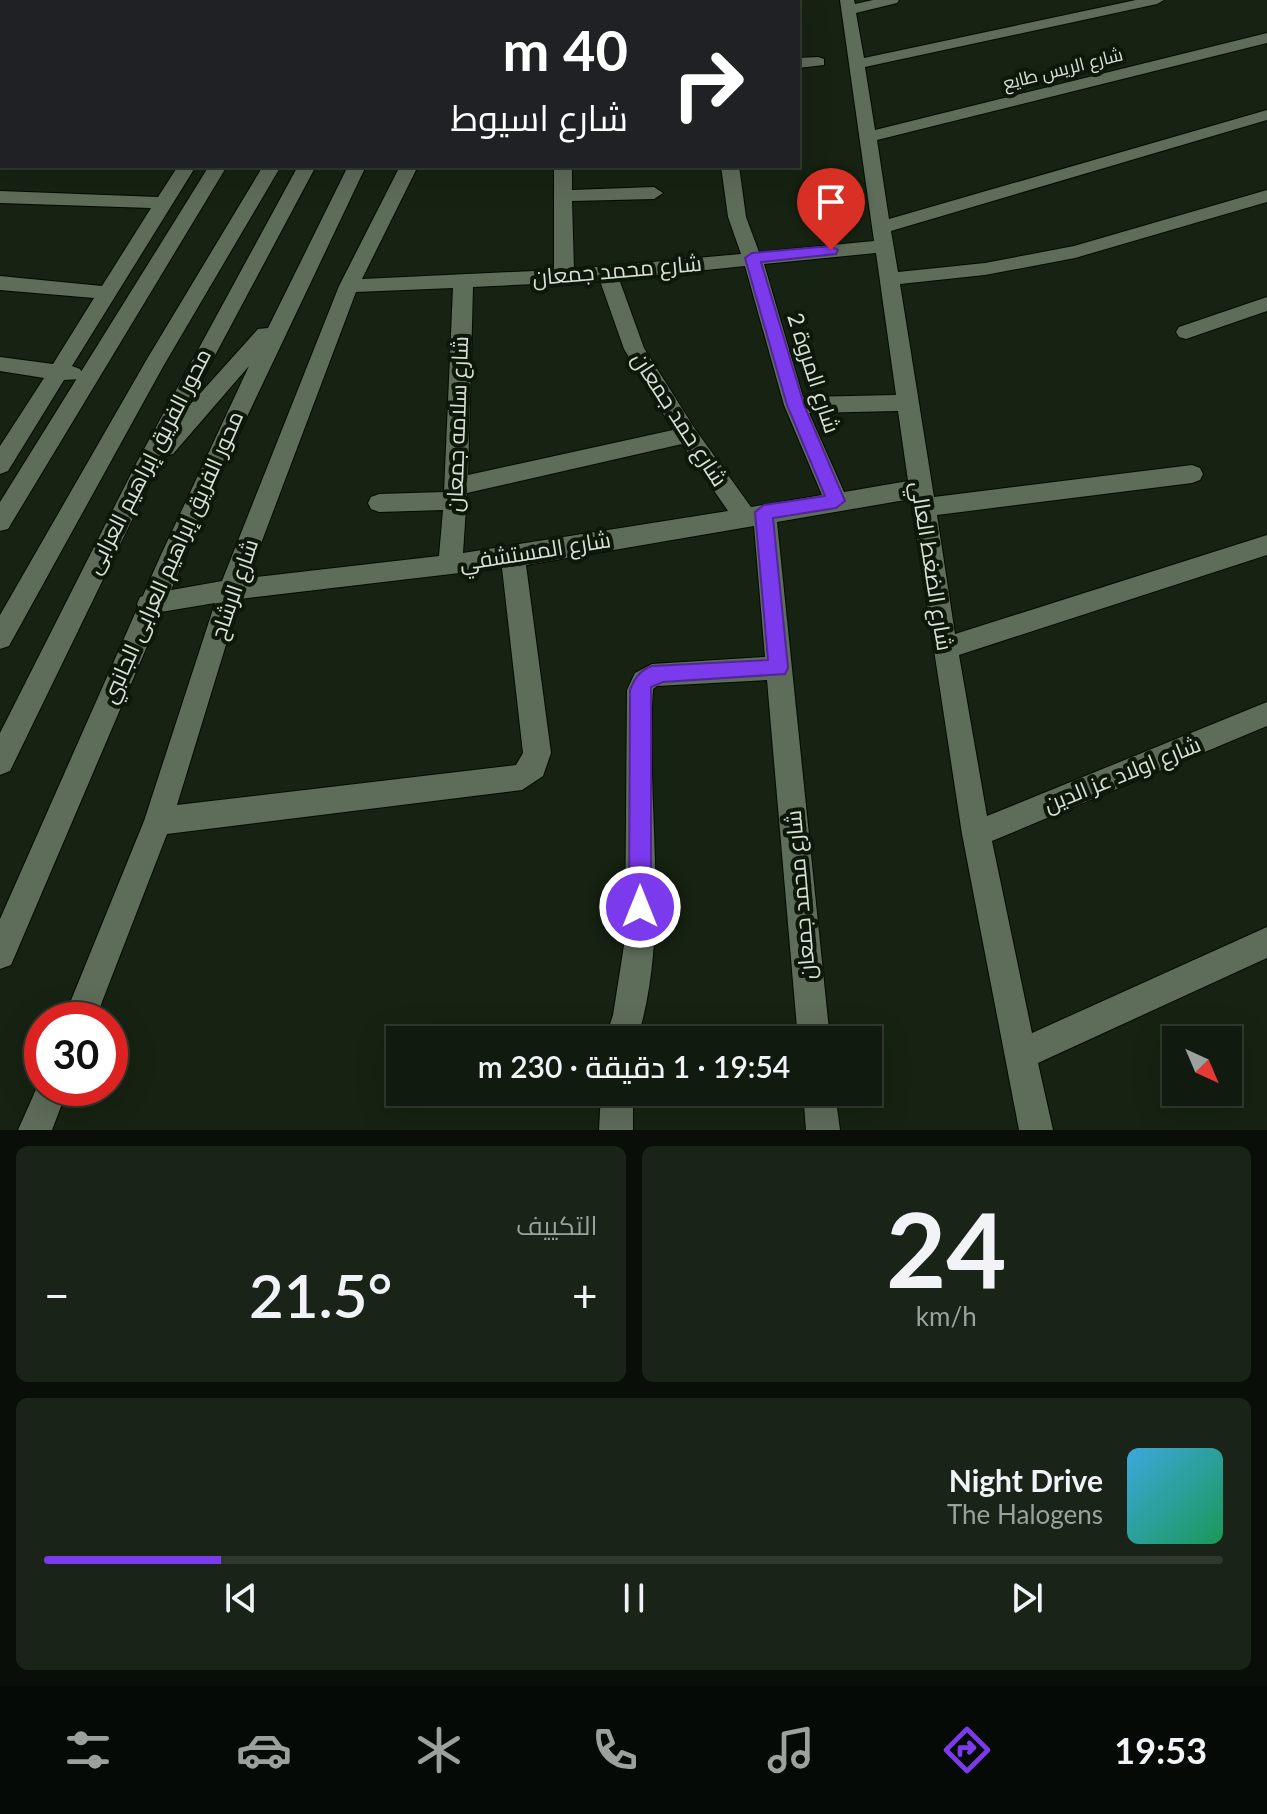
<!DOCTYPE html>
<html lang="ar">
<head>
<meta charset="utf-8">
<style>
	body { margin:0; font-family:Lato,Cairo,sans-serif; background:#192317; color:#f1f3f6; direction:rtl; height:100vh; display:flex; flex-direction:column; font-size:30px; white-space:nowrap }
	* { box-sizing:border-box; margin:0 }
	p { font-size:26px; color:#9ca19e }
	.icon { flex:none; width:44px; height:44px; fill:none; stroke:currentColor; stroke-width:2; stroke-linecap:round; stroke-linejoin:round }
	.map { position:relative; height:1130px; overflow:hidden; direction:ltr }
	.side { display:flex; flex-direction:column; gap:16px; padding:16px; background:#090e08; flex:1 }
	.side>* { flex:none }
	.banner { position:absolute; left:0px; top:0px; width:800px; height:168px; box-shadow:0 8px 32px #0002,0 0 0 2px #30382e; direction:rtl; background:#202124; color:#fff; overflow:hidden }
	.needle { width:52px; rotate:136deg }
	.buttons { position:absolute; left:1162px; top:1026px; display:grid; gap:16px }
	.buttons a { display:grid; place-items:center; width:80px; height:80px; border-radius:0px; background:#101a0e; box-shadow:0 8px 32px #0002,0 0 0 2px #30382e; font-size:40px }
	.speed { position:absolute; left:24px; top:1002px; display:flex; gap:16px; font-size:40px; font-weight:700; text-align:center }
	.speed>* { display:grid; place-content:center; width:104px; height:104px; border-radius:50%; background:#101a0e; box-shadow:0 8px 32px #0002,0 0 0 2px #30382e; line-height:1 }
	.speed .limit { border:12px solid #d22; background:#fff; color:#111 }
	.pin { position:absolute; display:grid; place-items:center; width:68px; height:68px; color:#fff; margin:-82px -34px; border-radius:50% 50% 50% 0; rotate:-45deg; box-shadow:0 0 8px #0007 }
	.pin .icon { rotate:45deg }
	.me { position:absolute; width:88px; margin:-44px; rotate:0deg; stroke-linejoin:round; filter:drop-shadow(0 0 6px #0008) }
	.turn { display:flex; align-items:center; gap:28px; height:168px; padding:0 40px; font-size:36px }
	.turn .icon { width:104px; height:104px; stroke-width:2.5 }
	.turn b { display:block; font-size:56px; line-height:68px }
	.big { font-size:60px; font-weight:600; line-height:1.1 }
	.side .tile { flex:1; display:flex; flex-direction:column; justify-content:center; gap:12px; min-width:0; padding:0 28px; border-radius:12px; background:#192317 }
	.side .dial { align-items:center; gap:0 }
	.dial b { font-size:104px; line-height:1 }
	.song { display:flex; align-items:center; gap:24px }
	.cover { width:96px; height:96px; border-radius:12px; background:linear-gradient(135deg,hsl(200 70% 55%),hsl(150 70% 35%)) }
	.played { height:8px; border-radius:4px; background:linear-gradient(90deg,#7c3aed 15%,#30382e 15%) }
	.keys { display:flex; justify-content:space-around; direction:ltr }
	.heat { display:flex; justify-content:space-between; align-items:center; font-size:44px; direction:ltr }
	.side .tiles { flex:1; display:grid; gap:16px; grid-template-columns:1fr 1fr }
	.tile:last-child { grid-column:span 2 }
	.trip { position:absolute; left:386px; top:1026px; width:496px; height:80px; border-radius:0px; background:#101a0e; box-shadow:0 8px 32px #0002,0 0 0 2px #30382e; font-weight:600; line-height:80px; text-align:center; direction:rtl }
	.menu { display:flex; height:128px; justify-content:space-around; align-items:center; background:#060a06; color:#9ca19e }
	.menu .icon { width:56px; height:56px }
	.menu .selected { color:#7c3aed }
	.menu b { font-size:36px; color:#f1f3f6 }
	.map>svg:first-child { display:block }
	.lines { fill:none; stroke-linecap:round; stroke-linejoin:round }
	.street-casing { stroke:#030b01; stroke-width:2 }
	.secondary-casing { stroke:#030b01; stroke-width:2 }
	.street { fill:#5e6c5a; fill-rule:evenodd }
	.secondary { fill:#5e6c5a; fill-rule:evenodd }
	.route { fill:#7c3aed; stroke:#51269a; stroke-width:2 }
	.labels { text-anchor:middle; stroke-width:8; stroke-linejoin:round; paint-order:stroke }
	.far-street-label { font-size:18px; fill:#d8e1d6; stroke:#0d1809 }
	.street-label { font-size:22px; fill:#d8e1d6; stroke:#0d1809 }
</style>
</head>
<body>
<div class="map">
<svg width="1267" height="1130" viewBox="0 0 1267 1130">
	<rect width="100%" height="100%" fill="#162212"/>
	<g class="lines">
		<!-- street casing -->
		<g class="street-casing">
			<g id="street">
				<polygon points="711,0 725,0 726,2 712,2"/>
				<path d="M840 0H854L855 4 873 0H899L897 3 856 13 864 58 1136 0H1164L1157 4 865 67 875 130 1267 33V43L877 140 889 219 1267 110V120L891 231 898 272 985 263 1074 246 1267 190V202L1075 258 985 275 900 284 934 497 1192 465 1200 468 1203 474 1200 480 1192 483 937 515 955 634 1267 535V555L959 655 987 816 1267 702V726L992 841 1032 1033 1267 927V958L1038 1063 1053 1130H1019L962 834 911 499 777 522 830 1040H798L767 680 657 686 653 689C645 805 672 927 637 1040H605L613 1015 625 939 627 690 635 673 652 664 765 657 754 526 526 565 551 753 543 776 522 790 167 834 95 1020H63L144 821 215 603 149 614 140 611 137 604 140 597 149 594 222 581 339 286 400 166H418L362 279 554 270V166H572V190L654 187 663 193 654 199 572 201 574 269 741 254 728 217 721 166H739L746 217 759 252 874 241ZM876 253 896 395 803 397 764 264ZM745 266 784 405 822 495 751 507 695 429 644 348 619 279ZM600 281 624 349 673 430 468 475 473 287ZM453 288 444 492 379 494 371 497 368 503 371 509 379 512 443 510 439 556 248 578 356 292ZM898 411 908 481 844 492 809 413ZM682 444 728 511 463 553 467 493ZM502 568 523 753 516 765 177 805 240 599Z"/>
				<polygon points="2,10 2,22 0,23 0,11"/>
				<polygon points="818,57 824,59 824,65 798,68 798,58"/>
				<rect x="0" y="61" width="2" height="10"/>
				<polygon points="178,166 196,166 72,366 80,369 83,374 80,379 64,380 8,471 0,474 0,446 44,378 0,371 0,357 53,364 94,298 0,290 0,276 102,286 151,208 0,203 0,191 158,197"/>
				<polygon points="1267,297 1267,311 1186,339 1179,337 1176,332 1179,327"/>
				<polygon points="42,1076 42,1088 68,1088 52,1130 18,1130"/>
				<polygon points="601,1092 633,1092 633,1130 599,1130"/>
				<polygon points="803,1092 835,1092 840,1130 806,1130"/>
			</g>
		</g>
		<!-- secondary casing -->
		<g class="secondary-casing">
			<g id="secondary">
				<polygon points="209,166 227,166 8,529 0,531 0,502"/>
				<polygon points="263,166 281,166 164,365 9,646 0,649 0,615 147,359"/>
				<polygon points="298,166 316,166 187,408 258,329 268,328 348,166 366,166 227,459 11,965 0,969 0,919 160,557 249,366 173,454 163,456 10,771 0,775 0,733 137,462"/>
			</g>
		</g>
		<!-- street -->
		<use href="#street" class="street"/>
		<!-- secondary -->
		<use href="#secondary" class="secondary"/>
	</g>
	<!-- route -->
	<path class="route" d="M831 246 838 250 836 254 761 262 804 405 845 501 836 508 773 518 788 668 785 674 663 682 651 687V907L648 915 640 919 632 915 629 907 630 690C635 678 639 671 652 666L768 660 755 512 764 505 825 496 787 405 745 258 752 253Z"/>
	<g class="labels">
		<!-- far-street labels -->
		<g class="far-street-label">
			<text transform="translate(1063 69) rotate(-14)" y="6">شارع الريس طايع</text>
		</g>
		<!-- street labels -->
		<g class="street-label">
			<text transform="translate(617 270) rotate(-5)" y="8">شارع محمد جمعان</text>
			<text transform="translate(814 373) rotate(72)" y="8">شارع المروة 2</text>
			<text transform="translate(680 419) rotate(57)" y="8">شارع حمد جمعان</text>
			<text transform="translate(457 424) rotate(-88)" y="8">شارع سلامه جمعان</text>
			<text transform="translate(148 461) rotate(-63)" y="8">محور الفريق إبراهيم العرابى</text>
			<text transform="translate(535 551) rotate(-9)" y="8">شارع المستشفي</text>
			<text transform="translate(172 557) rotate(-66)" y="8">محور الفريق إبراهيم العرابى الجانبي</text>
			<text transform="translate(932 566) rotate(81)" y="8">شارع الضغط العالي</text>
			<text transform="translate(234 589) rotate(-71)" y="8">شارع الرشاح</text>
			<text transform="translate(1122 774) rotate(-22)" y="8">شارع اولاد عز الدين</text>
			<text transform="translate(800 895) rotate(-95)" y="8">شارع محمد جمعان</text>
		</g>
	</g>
</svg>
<div class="buttons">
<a><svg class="needle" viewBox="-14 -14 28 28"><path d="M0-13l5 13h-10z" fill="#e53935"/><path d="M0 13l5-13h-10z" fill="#9ca19e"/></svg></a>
</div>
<div class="speed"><div class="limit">30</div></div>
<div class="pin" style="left:831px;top:250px;background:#d93025"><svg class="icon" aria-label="arrive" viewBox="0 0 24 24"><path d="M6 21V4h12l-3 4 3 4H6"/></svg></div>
<svg class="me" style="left:640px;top:907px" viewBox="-20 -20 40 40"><circle r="17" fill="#7c3aed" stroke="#fff" stroke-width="3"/><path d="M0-11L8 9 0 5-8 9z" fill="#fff"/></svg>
<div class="trip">19:54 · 1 دقيقة · 230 m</div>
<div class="banner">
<div class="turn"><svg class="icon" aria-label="right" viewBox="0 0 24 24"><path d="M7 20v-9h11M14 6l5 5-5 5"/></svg><div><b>40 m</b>شارع اسيوط</div></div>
</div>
</div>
<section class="side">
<div class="tiles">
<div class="tile dial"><b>24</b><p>km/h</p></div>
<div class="tile"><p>التكييف</p>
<div class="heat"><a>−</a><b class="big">21.5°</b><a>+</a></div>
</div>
<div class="tile">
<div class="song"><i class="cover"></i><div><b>Night Drive</b><p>The Halogens</p></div></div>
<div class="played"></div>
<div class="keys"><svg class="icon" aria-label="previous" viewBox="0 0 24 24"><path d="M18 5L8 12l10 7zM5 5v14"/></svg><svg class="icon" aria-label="pause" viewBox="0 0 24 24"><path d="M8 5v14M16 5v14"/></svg><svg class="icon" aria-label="next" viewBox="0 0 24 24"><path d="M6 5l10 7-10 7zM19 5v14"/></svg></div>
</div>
</div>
</section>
<nav class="menu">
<b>19:53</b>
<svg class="icon selected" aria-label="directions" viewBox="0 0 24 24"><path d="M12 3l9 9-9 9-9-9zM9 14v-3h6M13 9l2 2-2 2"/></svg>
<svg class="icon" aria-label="music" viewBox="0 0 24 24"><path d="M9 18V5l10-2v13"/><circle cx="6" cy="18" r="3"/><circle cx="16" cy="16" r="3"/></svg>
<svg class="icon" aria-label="phone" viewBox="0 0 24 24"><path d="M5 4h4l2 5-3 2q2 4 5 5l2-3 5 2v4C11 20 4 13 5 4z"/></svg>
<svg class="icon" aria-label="climate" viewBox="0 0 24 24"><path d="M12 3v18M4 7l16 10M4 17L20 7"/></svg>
<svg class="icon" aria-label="car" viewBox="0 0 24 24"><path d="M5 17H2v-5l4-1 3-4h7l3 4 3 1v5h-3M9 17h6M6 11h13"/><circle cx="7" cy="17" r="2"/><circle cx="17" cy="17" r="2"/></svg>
<svg class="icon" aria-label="filters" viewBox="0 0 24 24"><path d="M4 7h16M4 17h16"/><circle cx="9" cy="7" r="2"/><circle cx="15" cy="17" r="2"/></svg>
</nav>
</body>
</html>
